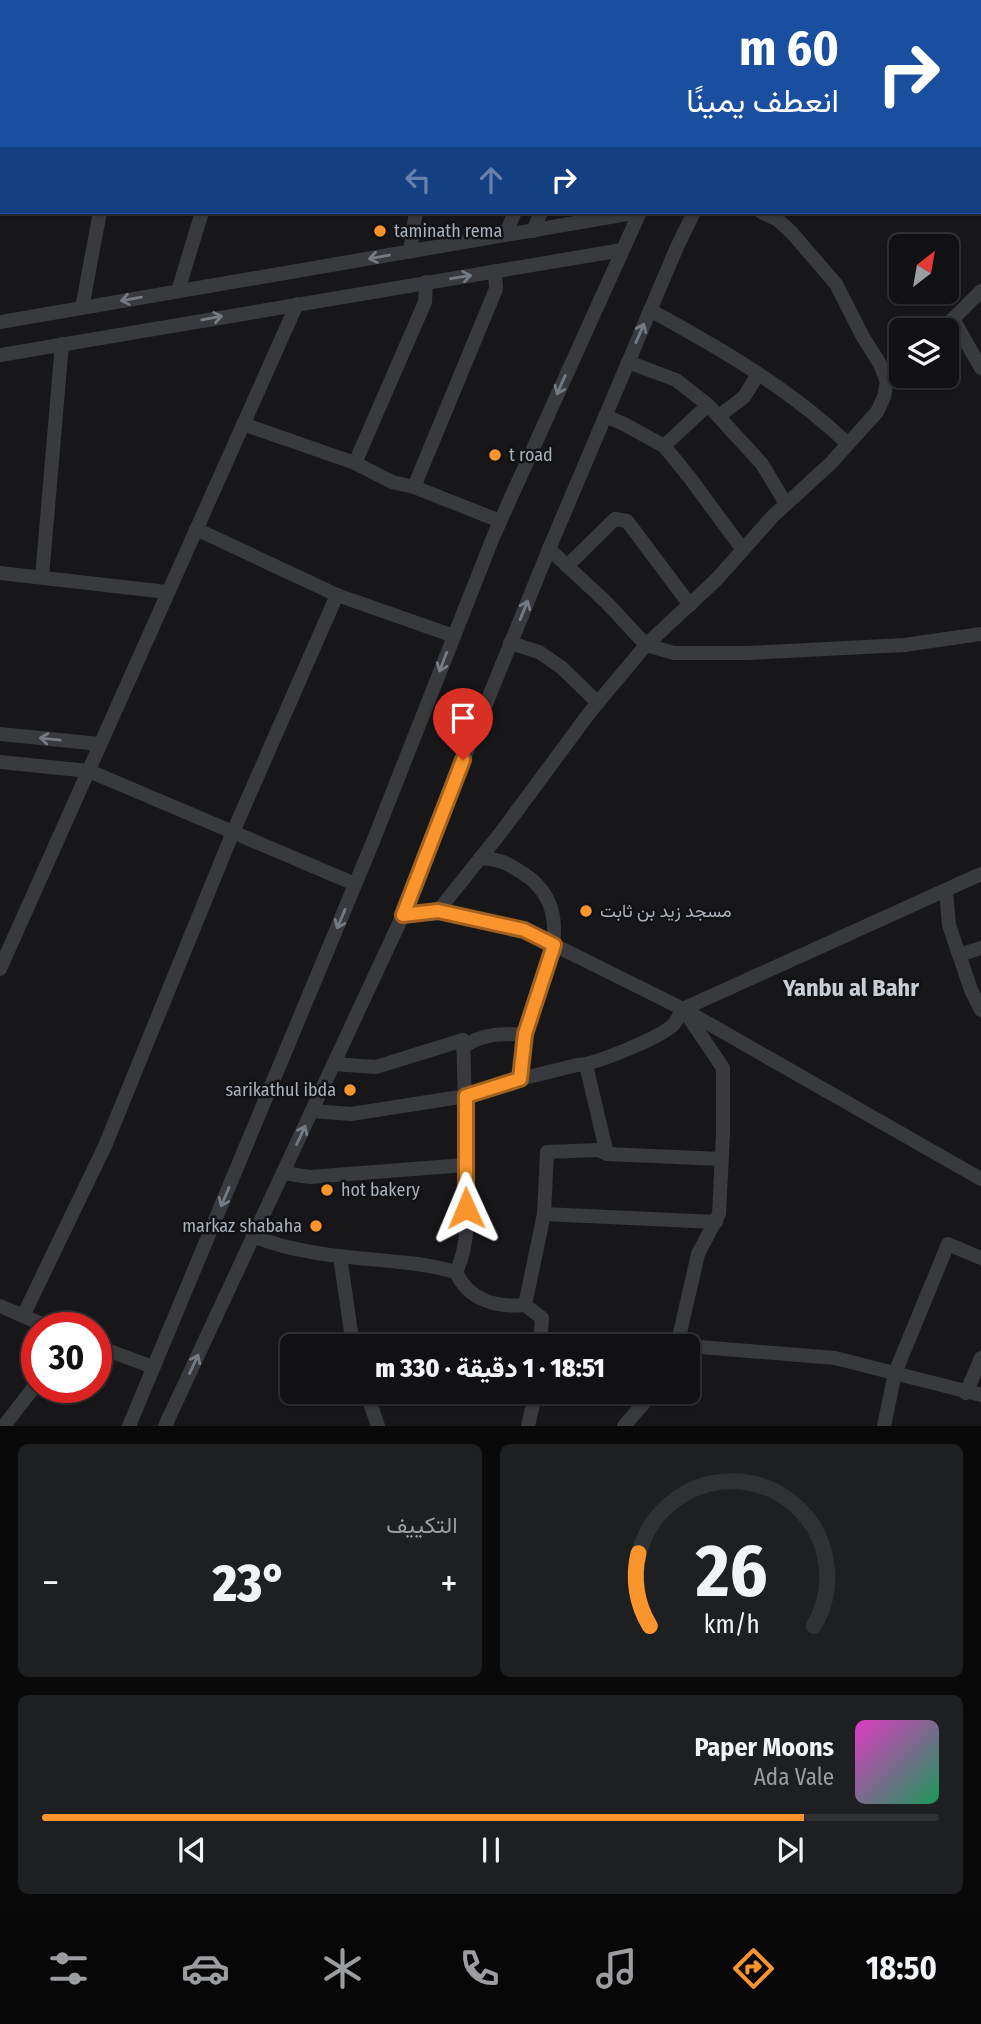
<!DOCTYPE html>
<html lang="ar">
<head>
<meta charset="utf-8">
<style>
	body { margin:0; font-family:"Fira Sans Condensed",Vazirmatn,sans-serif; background:#1e1f21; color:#f1f3f6; direction:rtl; height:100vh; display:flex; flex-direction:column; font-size:26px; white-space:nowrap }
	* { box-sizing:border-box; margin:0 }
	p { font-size:23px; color:#9c9da0 }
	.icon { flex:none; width:38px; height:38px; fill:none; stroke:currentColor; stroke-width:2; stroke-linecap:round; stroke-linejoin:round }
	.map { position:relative; height:1426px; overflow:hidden; direction:ltr }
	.drawer { display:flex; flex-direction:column; gap:18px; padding:18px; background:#09090a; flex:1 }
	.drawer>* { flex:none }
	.guide { position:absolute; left:0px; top:0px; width:982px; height:214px; box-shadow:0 2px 5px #0004,0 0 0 2px #303133; direction:rtl; background:#1a4fa0; color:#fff; overflow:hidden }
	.needle { width:46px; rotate:31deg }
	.buttons { position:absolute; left:889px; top:234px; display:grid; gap:14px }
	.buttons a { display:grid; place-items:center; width:70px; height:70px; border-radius:10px; background:#111113; box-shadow:0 2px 5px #0004,0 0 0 2px #303133; font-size:35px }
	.speed { position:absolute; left:21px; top:1312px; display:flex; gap:14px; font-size:35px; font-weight:700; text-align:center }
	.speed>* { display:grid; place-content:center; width:91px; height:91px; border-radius:50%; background:#111113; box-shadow:0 2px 5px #0004,0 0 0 2px #303133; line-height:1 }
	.speed .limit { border:10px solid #d22; background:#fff; color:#111 }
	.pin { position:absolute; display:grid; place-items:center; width:60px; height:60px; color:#fff; margin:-72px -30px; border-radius:50% 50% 50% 0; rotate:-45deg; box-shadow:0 0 7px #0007 }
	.pin .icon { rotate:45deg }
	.me { position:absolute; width:77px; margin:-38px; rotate:359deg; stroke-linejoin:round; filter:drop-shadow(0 0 5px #0008) }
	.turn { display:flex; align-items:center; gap:24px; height:147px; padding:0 28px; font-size:32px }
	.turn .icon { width:91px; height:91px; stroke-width:2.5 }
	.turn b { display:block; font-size:49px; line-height:60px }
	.lanes { display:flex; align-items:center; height:66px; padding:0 28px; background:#0003; justify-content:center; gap:35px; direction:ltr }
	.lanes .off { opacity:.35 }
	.big { font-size:52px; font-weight:800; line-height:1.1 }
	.drawer .tile { flex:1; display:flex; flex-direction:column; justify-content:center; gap:10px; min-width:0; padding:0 24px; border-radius:10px; background:#1e1f21 }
	.drawer .dial { align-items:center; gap:0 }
	.dial svg { height:182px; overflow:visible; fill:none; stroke:#303133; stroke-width:7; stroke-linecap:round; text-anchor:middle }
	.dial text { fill:#f1f3f6; stroke:none }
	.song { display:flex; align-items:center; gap:21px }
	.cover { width:84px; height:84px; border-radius:10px; background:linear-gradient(135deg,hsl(310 70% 55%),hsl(150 70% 35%)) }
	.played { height:7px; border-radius:4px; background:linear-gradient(90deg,#fa952e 85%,#303133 85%) }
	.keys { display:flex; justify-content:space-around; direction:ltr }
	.heat { display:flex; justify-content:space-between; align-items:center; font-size:38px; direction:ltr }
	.drawer .tiles { flex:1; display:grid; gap:18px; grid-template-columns:1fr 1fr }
	.tile:last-child { grid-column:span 2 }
	.trip { position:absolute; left:280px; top:1334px; width:420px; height:70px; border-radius:10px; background:#111113; box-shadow:0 2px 5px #0004,0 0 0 2px #303133; font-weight:800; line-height:70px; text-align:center; direction:rtl }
	.dock { display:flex; height:112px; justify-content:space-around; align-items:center; background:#070708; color:#9c9da0 }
	.dock .icon { width:49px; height:49px }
	.dock .on { color:#fa952e }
	.dock b { font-size:32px; color:#f1f3f6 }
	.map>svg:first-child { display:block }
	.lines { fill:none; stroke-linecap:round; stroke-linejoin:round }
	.minor { stroke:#383a3e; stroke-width:14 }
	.oneway { stroke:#767b82 }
	.route-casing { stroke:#a2611e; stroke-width:18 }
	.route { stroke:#fa952e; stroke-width:12 }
	.poi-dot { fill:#fa952e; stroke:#121214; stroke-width:2.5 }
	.labels { text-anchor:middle; stroke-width:5; stroke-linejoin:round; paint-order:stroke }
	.poi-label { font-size:18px; fill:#a8b0b9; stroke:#121214; text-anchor:start }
	.district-label { font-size:24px; font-weight:bold; fill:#caced5; stroke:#121214 }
</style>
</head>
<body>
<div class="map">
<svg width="981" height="1426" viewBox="0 0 981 1426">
	<rect width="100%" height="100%" fill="#171719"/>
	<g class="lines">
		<!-- minor -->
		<g class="minor">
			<polyline points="675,0 681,2"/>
			<polyline points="138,2 138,0"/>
			<polyline points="249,2 249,0"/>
			<polyline points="359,2 359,0"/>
			<polyline points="446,2 446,0"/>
			<polyline points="601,2 602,0"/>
			<polyline points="625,2 626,0"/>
			<polyline points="741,2 742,0"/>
			<polyline points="807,2 808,0"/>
			<polyline points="0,38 2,38"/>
			<polyline points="0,144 2,133"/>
			<polyline points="980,164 981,164"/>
			<polyline points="533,231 541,212"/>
			<polyline points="505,235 515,212"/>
			<polyline points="410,251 416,212"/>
			<polyline points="178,291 202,212"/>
			<polyline points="82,308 100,212"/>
			<path d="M650 310C721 349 789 388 848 444"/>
			<polyline points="953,319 981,368"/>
			<polyline points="0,322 639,212"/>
			<polyline points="941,331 981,291"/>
			<polyline points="0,355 622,250"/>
			<polyline points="628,362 676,380 708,405 762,464 786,504"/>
			<polyline points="887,382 901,369"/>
			<polyline points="605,416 624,424 664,446 690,478 743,550"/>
			<polyline points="719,416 744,397 758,374"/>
			<polyline points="243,424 355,463 392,482 414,487 500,521"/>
			<polyline points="664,446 708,405"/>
			<polyline points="355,463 425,302 426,282"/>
			<polyline points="414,487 496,289 495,271"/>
			<polyline points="196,529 337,595 454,636"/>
			<polyline points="549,549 607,603 646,645 674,653 749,653 904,645 981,634"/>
			<polyline points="567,566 615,519 627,521 690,605"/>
			<polyline points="0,573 167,592"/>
			<polyline points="42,577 62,344"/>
			<polyline points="510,643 539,652 561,667 598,703"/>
			<polyline points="0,734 100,744"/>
			<polyline points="0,762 89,771 355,884"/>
			<path d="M480 858C503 860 505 862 524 874 582 912 541 981 526 1031 521 1046 522 1063 520 1079"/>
			<polyline points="946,891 949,925 971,990 981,1010"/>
			<polyline points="438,911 502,831 590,712 646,645 716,580 773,516 830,464 877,412 884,397 887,382 880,364 863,337 836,284 792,233 778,220 761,212"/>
			<polyline points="403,915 438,911 524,930 683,1009 981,1179"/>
			<polyline points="959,955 981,948"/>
			<polyline points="0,969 297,304"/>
			<path d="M463 1040C465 1082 465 1123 465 1165 466 1200 472 1239 456 1272 468 1300 497 1308 525 1305L542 1318 540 1346"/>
			<path d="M333 1064 376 1067 463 1040 465 1046C483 1033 504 1034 525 1034"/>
			<polyline points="586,1065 607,1154"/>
			<path d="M312 1111 351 1114 466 1096 520 1079 577 1065C594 1065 662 1037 674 1024 677 1020 680 1014 683 1009L981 874"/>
			<polyline points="283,1173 310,1177 465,1165"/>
			<polyline points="544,1214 716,1222"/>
			<path d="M253 1236C302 1256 356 1257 408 1263 424 1264 440 1268 456 1272"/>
			<polyline points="340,1256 353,1346"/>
			<polyline points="525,1305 544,1214 547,1152 599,1150 607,1154 721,1159"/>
			<polyline points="0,1306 51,1328"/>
			<polyline points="23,1316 105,1146 233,832 337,595"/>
			<polyline points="96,1346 153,1367"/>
			<polyline points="677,1346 698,1254 719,1214 723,1134 723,1068 686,1013"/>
			<polyline points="688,1346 835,1358 981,1395"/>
			<polyline points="291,1366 292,1366"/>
			<polyline points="366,1391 378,1426"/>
			<polyline points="966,1393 981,1358"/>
			<polyline points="4,1426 37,1383"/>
			<polyline points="129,1426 372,844 494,535 640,212"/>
			<polyline points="165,1426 403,915 425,854 549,549 677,247 694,212"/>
			<polyline points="528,1426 536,1391"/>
			<polyline points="624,1426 643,1404 650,1391"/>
			<polyline points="884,1426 895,1373 948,1244 981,1258"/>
		</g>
	</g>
	<!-- one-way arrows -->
	<defs><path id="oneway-shaft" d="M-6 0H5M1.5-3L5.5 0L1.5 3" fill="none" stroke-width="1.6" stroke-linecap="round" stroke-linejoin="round" transform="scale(1.75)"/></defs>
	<g class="oneway">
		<use href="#oneway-shaft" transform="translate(379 257) rotate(170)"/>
		<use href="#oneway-shaft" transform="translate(461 277) rotate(-9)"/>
		<use href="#oneway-shaft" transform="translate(131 299) rotate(170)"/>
		<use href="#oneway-shaft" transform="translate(212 318) rotate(-10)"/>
		<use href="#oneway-shaft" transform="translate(640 333) rotate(-67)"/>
		<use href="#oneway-shaft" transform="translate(561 385) rotate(114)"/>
		<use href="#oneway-shaft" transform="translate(524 610) rotate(-68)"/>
		<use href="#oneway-shaft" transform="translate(443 662) rotate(111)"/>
		<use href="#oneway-shaft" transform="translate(50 739) rotate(-174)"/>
		<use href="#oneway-shaft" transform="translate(341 919) rotate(113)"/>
		<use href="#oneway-shaft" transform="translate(301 1135) rotate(-65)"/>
		<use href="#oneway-shaft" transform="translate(225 1197) rotate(113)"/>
		<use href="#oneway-shaft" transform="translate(194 1364) rotate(-65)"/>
	</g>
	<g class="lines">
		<!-- route casing -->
		<g class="route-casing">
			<polyline id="route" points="463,760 403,915 438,911 524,930 554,945 525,1034 520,1079 466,1096 466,1208"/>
		</g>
		<!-- route -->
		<use href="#route" class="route"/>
	</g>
	<!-- markers -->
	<g class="poi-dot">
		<circle cx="380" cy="231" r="7"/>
		<circle cx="495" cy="455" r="7"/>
		<circle cx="586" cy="911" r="7"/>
		<circle cx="350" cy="1090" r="7"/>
		<circle cx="327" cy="1190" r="7"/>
		<circle cx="316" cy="1226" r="7"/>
	</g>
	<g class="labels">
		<!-- poi labels -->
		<g class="poi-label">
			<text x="394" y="237">taminath rema</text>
			<text x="509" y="461">t road</text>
			<text x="600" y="917">مسجد زيد بن ثابت</text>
			<text x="336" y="1096" text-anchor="end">sarikathul ibda</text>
			<text x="341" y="1196">hot bakery</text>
			<text x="302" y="1232" text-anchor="end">markaz shabaha</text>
		</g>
		<!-- district labels -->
		<g class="district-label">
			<text x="851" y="996">Yanbu al Bahr</text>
		</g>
	</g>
</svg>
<div class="buttons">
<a><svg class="needle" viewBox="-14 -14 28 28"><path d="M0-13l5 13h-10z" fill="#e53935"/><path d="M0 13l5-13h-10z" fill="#9c9da0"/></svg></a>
<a><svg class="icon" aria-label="layers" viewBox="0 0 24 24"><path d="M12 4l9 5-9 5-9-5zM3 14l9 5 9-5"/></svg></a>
</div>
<div class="speed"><div class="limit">30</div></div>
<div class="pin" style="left:463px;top:760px;background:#d93025"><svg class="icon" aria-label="arrive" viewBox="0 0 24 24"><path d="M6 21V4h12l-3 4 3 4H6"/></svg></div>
<svg class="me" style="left:466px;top:1208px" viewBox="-20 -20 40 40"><path d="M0-17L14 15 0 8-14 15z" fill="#fa952e" stroke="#fff" stroke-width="4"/></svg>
<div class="trip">18:51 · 1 دقيقة · 330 m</div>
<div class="guide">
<div class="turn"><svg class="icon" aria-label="right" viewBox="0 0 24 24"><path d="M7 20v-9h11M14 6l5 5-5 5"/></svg><div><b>60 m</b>انعطف يمينًا</div></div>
<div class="lanes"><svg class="icon off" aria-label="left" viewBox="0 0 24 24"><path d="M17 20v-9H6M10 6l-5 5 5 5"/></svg><svg class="icon off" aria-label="ahead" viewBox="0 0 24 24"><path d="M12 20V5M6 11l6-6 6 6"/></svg><svg class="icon" aria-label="right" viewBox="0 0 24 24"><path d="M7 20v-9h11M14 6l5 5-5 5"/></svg></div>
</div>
</div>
<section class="drawer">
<div class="tiles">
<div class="tile dial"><svg viewBox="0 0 100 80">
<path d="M14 69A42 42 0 1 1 86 69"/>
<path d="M14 69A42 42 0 0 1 9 37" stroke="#fa952e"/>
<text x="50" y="56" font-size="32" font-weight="700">26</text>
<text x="50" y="72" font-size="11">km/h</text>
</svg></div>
<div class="tile"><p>التكييف</p>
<div class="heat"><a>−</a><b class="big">23°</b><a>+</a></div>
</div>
<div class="tile">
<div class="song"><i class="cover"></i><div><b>Paper Moons</b><p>Ada Vale</p></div></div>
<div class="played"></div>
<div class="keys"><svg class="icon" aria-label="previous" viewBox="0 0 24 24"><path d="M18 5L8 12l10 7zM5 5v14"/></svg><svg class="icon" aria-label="pause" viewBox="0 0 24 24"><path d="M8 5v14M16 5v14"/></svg><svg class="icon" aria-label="next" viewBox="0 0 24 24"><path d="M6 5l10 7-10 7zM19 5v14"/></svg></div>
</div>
</div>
</section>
<nav class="dock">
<b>18:50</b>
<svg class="icon on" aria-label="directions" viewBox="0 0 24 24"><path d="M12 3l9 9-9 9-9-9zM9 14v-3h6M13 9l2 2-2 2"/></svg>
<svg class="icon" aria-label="music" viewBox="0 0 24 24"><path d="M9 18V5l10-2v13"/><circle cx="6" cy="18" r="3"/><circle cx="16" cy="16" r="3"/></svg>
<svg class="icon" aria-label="phone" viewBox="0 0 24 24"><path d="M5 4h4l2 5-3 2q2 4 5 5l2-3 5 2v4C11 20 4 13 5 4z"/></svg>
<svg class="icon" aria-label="climate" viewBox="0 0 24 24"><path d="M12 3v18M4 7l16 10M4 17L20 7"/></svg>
<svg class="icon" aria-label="car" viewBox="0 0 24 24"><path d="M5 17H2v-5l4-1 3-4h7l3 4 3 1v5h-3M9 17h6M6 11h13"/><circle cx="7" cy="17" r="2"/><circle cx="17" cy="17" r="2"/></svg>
<svg class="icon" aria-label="filters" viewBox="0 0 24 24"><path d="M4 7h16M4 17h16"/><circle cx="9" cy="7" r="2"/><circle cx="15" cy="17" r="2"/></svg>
</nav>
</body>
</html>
